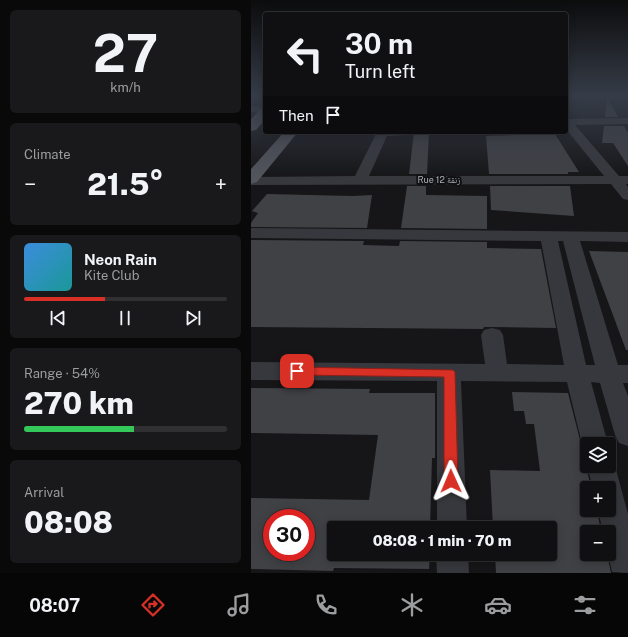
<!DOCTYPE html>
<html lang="en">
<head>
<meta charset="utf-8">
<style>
	body { margin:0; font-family:"Public Sans","Noto Naskh Arabic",sans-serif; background:#19191b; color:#f1f3f6; height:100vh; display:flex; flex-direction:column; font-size:15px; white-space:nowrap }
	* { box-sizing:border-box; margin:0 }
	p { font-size:13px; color:#9c9d9f }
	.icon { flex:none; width:22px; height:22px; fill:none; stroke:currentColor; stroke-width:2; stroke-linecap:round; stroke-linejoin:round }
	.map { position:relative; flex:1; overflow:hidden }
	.panel { display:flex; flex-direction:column; gap:10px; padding:10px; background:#09090a; width:251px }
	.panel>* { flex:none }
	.top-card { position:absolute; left:12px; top:12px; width:305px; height:122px; border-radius:4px; box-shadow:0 2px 10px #0003,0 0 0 1px #303032; background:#101012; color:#f1f3f6; overflow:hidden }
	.fabs { position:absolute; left:329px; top:437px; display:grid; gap:8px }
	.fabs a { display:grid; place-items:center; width:36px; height:36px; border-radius:4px; background:#101012; box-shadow:0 2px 10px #0003,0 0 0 1px #303032; font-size:20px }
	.speed { position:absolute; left:12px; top:509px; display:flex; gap:8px; font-size:20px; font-weight:700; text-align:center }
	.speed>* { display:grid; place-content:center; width:52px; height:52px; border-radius:50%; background:#101012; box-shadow:0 2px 10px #0003,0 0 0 1px #303032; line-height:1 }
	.speed .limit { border:6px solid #d22; background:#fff; color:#111 }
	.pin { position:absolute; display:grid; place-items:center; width:34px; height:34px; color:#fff; margin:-17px; border-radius:8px; box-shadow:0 2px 6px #0006 }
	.me { position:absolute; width:44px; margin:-22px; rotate:359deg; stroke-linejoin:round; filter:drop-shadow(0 0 3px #0008) }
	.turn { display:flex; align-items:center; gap:14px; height:84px; padding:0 16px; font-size:18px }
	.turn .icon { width:52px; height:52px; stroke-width:2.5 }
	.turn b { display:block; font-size:28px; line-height:34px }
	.then { display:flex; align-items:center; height:38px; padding:0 16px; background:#0003; gap:8px; font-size:15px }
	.big { font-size:30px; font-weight:800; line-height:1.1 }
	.panel .card { flex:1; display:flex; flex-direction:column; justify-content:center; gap:6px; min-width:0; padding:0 14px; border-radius:6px; background:#19191b }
	.panel .dial { align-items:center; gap:0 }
	.dial b { font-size:52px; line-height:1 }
	.song { display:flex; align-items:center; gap:12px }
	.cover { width:48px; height:48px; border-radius:6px; background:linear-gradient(135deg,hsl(210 70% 55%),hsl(180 70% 35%)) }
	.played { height:4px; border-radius:2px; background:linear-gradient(90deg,#d93025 40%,#303032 40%) }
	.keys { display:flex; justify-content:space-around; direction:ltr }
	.heat { display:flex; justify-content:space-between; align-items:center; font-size:22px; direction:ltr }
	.charge { height:6px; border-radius:3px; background:linear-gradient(90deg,#34c759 54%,#303032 0) }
	.trip { position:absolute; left:76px; top:521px; width:230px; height:40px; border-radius:4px; background:#101012; box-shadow:0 2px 10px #0003,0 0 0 1px #303032; font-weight:800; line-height:40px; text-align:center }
	.tabs { display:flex; height:64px; justify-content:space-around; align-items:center; background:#060607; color:#9c9d9f }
	.tabs .icon { width:28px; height:28px }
	.tabs .on { color:#d93025 }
	.tabs b { font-size:18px; color:#f1f3f6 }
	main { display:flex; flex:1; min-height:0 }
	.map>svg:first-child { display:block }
	.building { fill:#404145; fill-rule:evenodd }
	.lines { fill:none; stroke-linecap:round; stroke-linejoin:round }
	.street { fill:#37383d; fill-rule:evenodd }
	.primary { fill:#53555c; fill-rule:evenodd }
	.route { fill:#d93025; stroke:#8d1f18 }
	.labels { text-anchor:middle; stroke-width:4; stroke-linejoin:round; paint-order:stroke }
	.far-street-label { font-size:9px; fill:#a8adb8; stroke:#111113 }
</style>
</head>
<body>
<main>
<section class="panel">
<div class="card dial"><b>27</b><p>km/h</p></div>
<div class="card"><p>Climate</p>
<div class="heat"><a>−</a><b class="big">21.5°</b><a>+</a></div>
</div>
<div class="card">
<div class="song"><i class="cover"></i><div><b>Neon Rain</b><p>Kite Club</p></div></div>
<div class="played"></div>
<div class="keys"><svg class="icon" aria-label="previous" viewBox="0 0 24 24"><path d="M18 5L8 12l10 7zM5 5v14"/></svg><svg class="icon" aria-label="pause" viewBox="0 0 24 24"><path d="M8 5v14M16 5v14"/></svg><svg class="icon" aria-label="next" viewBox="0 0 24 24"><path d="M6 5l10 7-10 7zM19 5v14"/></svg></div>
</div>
<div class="card"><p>Range · 54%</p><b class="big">270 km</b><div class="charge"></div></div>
<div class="card"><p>Arrival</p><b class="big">08:08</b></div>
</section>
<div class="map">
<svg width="377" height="573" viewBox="0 0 377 573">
	<rect width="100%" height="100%" fill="#161618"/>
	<!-- building -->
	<g class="building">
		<polygon points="356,97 367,117 354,117"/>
		<polygon points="353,126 373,126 377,133 377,166 362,143 351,143"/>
		<polygon points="163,132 178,132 176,174 158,174"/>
		<polygon points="304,134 328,172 317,172 317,174 238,174 235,136"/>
		<polygon points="156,186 175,186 175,195 236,196 236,229 150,228"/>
		<polygon points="239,186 319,186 323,216 240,210"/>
		<polygon points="16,194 102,196 121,195 116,228 0,227 0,223 7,213 1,211"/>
		<polygon points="0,240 113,241 112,245 148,246 149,241 236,242 236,248 290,249 305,328 241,327 233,327 232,329 0,327"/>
		<polygon points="338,251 377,252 377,350 375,350"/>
		<path d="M0 388 119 389 118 393H184V458H181L179 528H83V554H179L178 569 83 568 82 571 0 569V498L118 500 127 435 0 433ZM21 518H55V552H21Z"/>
		<polygon points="261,392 317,393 330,444 336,454 336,464 335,466 340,488 336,488 336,510 346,510 350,532 336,532 336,554 356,554 360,573 245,573 244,554 299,554 299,528 242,528 239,470 289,471 283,424 275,424 273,411 263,411"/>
	</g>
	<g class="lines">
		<!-- street -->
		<g class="street">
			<polygon points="0,106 14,107 14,113 0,112"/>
			<polygon points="377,118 377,124 324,125 368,176 377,176 377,184 375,184 377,187 377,200 372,199 360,184 0,185 0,177 104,176 126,132 157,132 155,135 136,136 118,176 353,176 315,129 315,119"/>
			<path d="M0 228 377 232V242L329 241 367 365H377V383H372L377 396V446L368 443 364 435 349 383 340 382 357 444H336V453L331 444 316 382 210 381 216 528H186V381L0 380V362L234 364 230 335 233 330 241 328 249 330 252 335 256 364 313 365 290 241 0 238ZM307 241H312L344 365H335Z"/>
			<polygon points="358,457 364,466 377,514 377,573 361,572 357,554 358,554 358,532 352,532 347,510 358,510 358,488 342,488 336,466 358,466"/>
			<polygon points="185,554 217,554 218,573 186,573"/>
		</g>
		<!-- primary -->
		<g class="primary">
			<polygon points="14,108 14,120 5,130 0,131 0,119 10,109"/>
			<polygon points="33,132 47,132 6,182 0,184 0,169"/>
		</g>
	</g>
	<!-- sky -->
	<linearGradient id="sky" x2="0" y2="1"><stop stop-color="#0c0c0d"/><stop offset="0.54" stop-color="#363c48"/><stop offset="1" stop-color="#363c48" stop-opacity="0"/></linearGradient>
	<rect width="377" height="178" fill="url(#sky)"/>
	<!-- route -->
	<polygon class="route" points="46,367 202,370 204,372 207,481 205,486 200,488 195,486 193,481 193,377 46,375 42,374 40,371 42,368"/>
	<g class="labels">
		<!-- far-street labels -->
		<g class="far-street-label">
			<text x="188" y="183">Rue 12 زنقة</text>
		</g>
	</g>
</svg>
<div class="fabs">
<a><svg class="icon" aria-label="layers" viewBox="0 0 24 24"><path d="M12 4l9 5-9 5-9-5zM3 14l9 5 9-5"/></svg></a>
<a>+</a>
<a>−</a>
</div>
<div class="speed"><div class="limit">30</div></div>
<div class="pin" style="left:46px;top:371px;background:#d93025"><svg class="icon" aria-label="arrive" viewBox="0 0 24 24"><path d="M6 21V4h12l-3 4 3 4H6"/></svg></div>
<svg class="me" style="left:200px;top:481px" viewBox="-20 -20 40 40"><path d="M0-17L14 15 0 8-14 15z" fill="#d93025" stroke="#fff" stroke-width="4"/></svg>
<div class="trip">08:08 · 1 min · 70 m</div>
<div class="top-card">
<div class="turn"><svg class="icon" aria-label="left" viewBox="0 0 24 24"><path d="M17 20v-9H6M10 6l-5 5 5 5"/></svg><div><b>30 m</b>Turn left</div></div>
<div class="then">Then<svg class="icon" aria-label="arrive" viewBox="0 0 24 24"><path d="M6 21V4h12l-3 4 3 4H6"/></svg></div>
</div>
</div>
</main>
<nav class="tabs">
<b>08:07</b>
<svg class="icon on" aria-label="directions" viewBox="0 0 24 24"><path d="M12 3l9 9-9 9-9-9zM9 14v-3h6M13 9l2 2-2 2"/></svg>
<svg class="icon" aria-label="music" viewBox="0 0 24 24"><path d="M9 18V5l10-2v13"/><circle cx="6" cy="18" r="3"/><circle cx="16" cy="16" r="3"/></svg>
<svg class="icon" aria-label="phone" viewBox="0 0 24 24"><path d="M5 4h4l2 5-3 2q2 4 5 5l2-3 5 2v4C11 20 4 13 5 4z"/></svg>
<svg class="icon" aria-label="climate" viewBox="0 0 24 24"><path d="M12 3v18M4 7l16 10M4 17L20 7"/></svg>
<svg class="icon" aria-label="car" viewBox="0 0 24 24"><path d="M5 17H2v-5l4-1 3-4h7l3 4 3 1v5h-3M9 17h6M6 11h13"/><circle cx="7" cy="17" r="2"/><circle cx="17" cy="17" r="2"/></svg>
<svg class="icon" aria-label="filters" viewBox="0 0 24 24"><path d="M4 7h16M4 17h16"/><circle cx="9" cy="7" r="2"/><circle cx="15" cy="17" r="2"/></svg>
</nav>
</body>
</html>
